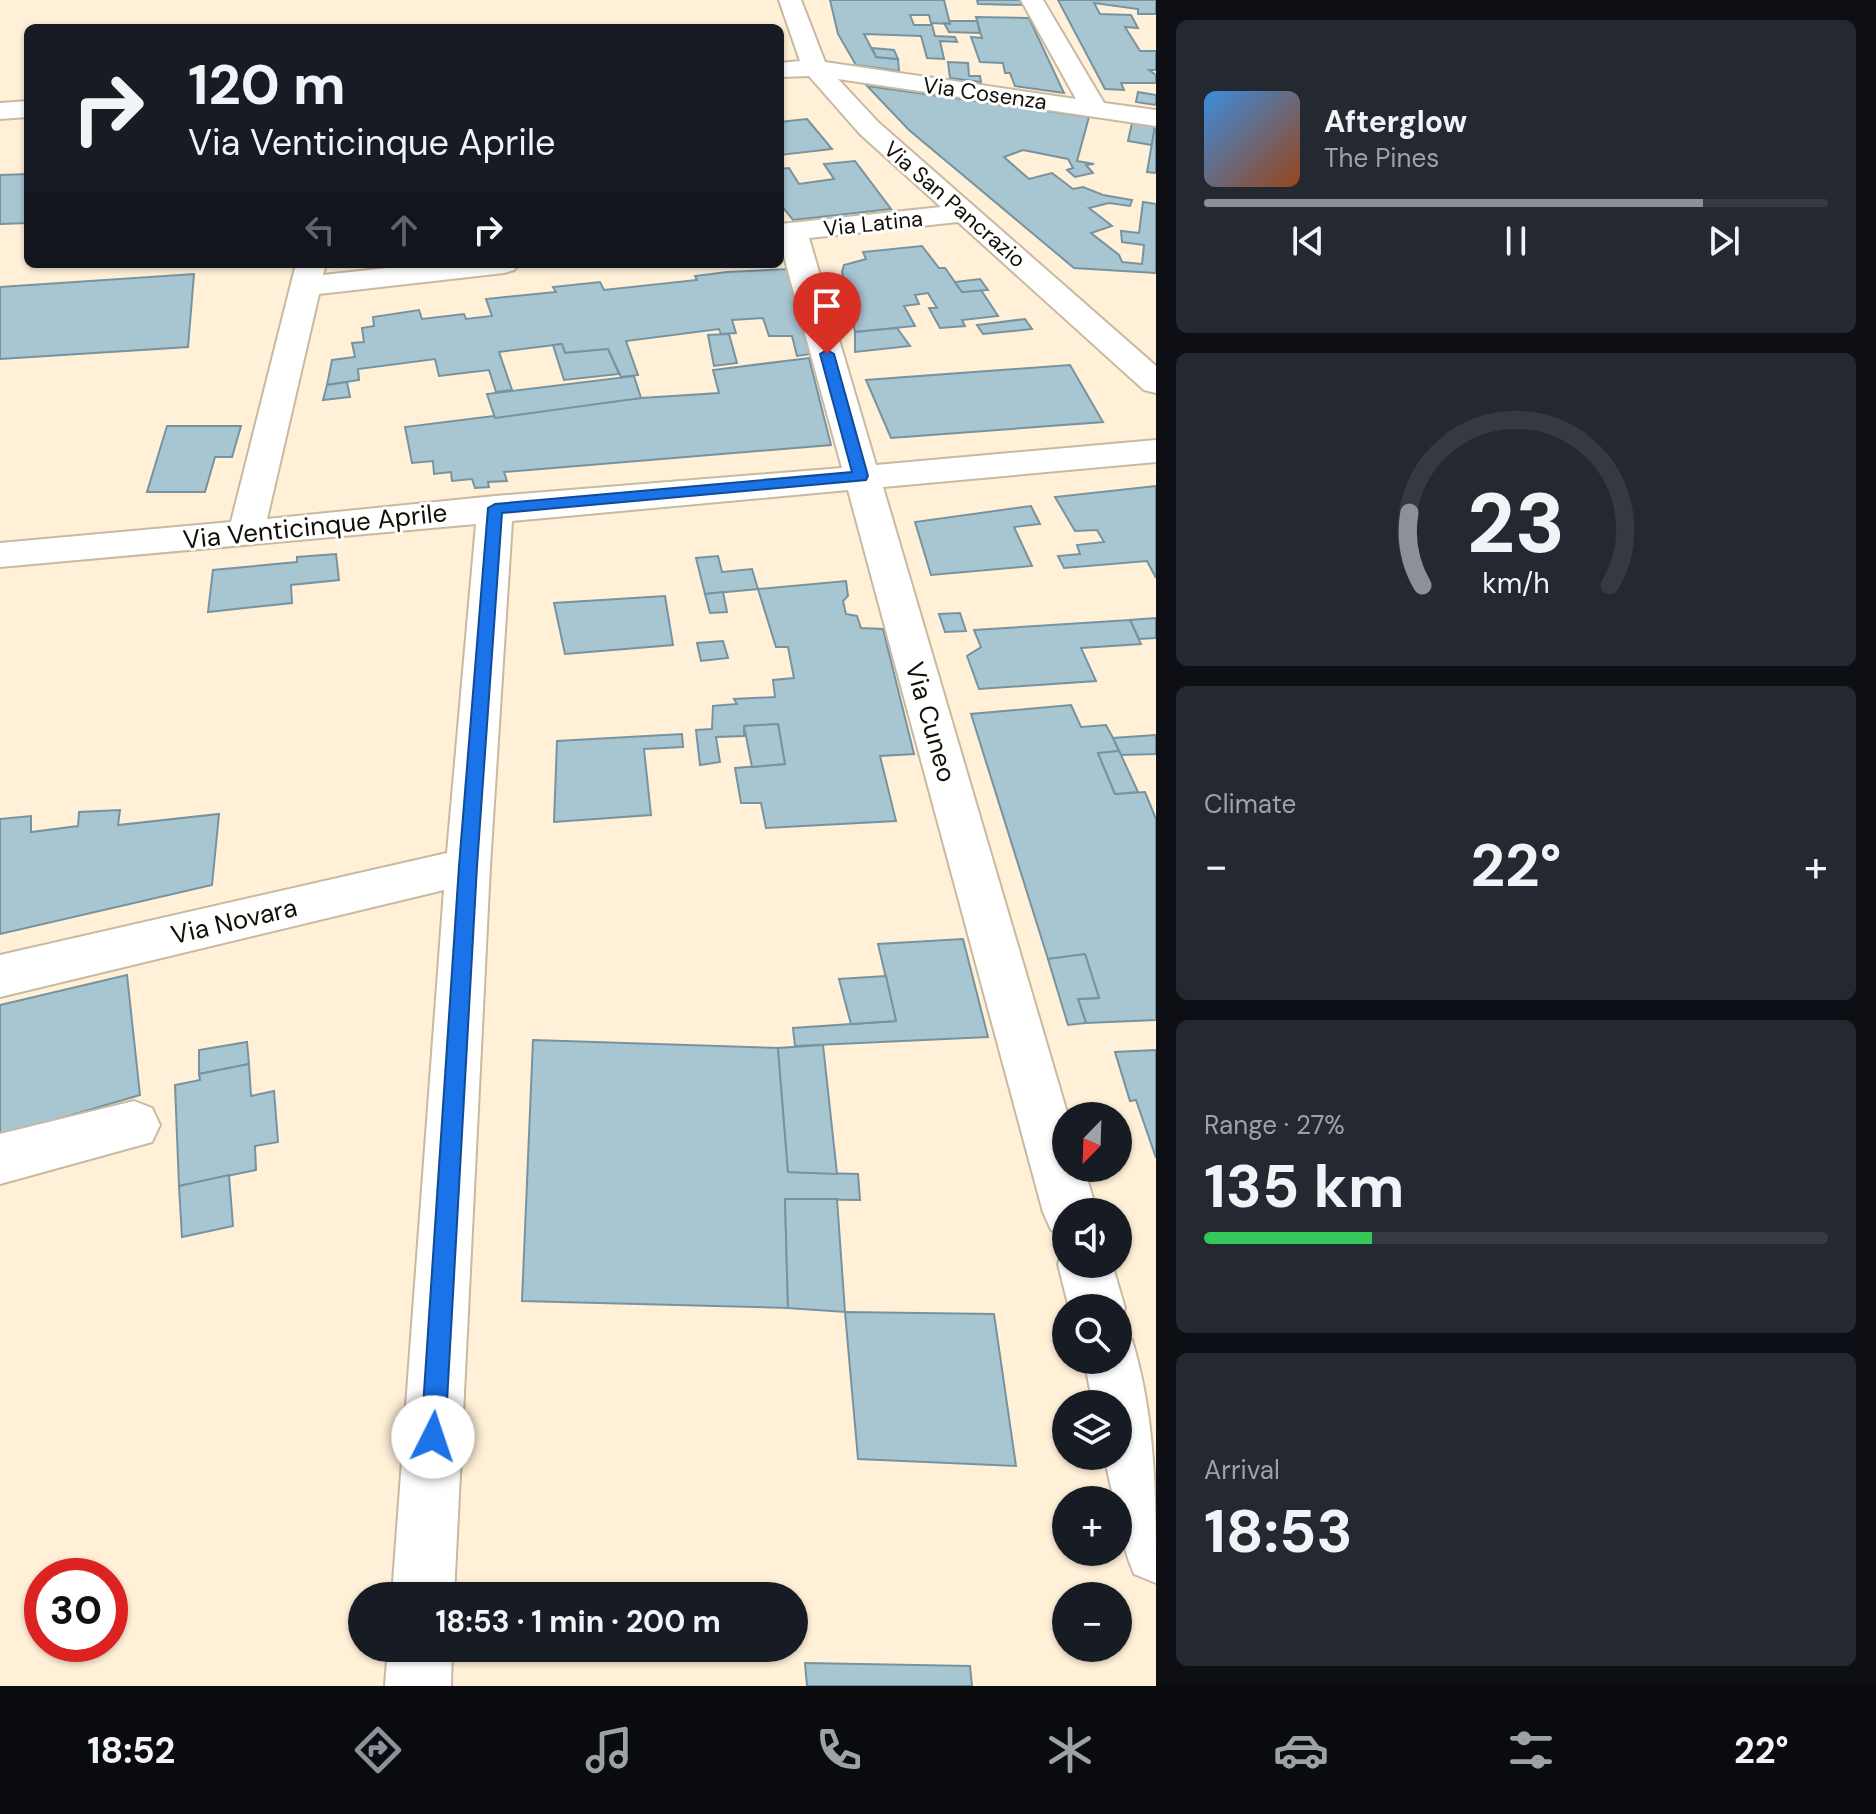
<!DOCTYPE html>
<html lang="en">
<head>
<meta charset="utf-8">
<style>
	body { margin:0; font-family:"DM Sans",sans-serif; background:#242831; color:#f1f3f6; height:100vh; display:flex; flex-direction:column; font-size:30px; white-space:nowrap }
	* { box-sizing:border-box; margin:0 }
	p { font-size:26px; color:#9ea1a6 }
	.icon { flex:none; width:44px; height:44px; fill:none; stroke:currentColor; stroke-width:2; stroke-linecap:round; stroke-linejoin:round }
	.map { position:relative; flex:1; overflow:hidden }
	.side { display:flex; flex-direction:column; gap:20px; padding:20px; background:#0d0f14; width:720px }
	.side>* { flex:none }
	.guide { position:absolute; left:24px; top:24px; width:760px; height:244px; border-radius:12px; box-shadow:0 2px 6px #0004; background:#171b24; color:#f1f3f6; overflow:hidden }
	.needle { width:52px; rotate:203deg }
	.controls { position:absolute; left:1052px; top:1102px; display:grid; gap:16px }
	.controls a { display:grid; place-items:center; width:80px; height:80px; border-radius:50%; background:#171b24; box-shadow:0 2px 6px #0004; font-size:40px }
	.speed { position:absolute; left:24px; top:1558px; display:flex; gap:16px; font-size:40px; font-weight:700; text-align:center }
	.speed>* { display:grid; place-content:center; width:104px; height:104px; border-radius:50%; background:#171b24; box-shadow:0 2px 6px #0004; line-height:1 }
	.speed .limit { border:12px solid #d22; background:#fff; color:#111 }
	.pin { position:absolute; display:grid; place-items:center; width:68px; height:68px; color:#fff; margin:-82px -34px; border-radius:50% 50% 50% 0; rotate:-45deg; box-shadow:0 0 8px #0007 }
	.pin .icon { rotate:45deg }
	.me { position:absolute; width:88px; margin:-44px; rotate:4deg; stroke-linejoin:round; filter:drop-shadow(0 0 6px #0008) }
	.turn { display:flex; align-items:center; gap:28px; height:168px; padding:0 32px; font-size:36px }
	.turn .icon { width:104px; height:104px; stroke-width:2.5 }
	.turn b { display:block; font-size:56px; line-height:68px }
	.lanes { display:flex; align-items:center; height:76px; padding:0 32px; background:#0003; justify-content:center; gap:40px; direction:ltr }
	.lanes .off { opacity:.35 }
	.big { font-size:60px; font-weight:700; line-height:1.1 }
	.side .card { flex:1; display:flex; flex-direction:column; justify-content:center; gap:12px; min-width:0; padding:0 28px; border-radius:12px; background:#242831 }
	.side .dial { align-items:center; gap:0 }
	.dial svg { height:208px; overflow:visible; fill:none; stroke:#363941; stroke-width:7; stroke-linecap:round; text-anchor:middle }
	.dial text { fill:#f1f3f6; stroke:none }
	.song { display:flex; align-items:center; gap:24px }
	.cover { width:96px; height:96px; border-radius:12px; background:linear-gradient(135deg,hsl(210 70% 55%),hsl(20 70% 35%)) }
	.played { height:8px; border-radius:4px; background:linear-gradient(90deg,#8c9099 80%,#363941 80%) }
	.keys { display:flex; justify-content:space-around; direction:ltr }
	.heat { display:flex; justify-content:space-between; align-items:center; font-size:44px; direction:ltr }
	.charge { height:12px; border-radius:6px; background:linear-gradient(90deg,#34c759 27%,#363941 0) }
	.trip { position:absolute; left:348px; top:1582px; width:460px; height:80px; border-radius:40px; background:#171b24; box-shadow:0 2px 6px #0004; font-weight:700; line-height:80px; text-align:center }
	.dock { display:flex; height:128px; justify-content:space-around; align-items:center; background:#090b0e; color:#9ea1a6 }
	.dock .icon { width:56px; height:56px }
	.dock .on { color:#8c9099 }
	.dock b { font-size:36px; color:#f1f3f6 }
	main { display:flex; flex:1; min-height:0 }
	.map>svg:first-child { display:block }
	.building { fill:#a8c5d2; stroke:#7793a0; stroke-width:2 }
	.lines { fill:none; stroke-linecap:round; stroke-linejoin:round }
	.minor-casing { stroke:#c8b9a1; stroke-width:4 }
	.minor { fill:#fff; fill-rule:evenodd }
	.route { fill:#1a73e8; stroke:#114b97; stroke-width:2 }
	.labels { text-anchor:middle; stroke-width:6; stroke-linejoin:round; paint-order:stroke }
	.far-street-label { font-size:22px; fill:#130e06; stroke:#fff }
	.street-label { font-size:26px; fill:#130e06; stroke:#fff }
</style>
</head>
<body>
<main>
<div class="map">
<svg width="1156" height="1686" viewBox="0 0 1156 1686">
	<rect width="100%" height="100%" fill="#fff0d7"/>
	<!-- building -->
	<g class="building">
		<polygon points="830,0 944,0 950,24 931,23 929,15 910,15 914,25 932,25 935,36 955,37 957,42 940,41 944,59 927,58 921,36 864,34 876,57 898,59 899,71 856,65 838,34"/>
		<polygon points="977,0 1020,0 1022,5 978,4"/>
		<polygon points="1058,0 1156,0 1156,14 1138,14 1138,9 1094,3 1100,14 1131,15 1138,28 1125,27 1140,51 1156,51 1156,70 1149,70 1156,75 1156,83 1121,83 1124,90 1105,89"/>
		<polygon points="976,17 1029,18 1064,93 1015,86 1010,73 1005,73 1003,63 980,62 971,37 982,38"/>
		<polygon points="950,21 977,21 980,33 949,32 944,23 950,24"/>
		<polygon points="872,48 894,50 898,59 876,57"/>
		<polygon points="948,62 968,63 969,76 980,76 981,82 950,78"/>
		<polygon points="867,86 1089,117 1077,161 1094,164 1086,165 1093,173 1075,177 1067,170 1073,168 1068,159 1023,150 1004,157 1029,179 1052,173 1073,189 1083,187 1103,195 1132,200 1130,206 1109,203 1089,208 1112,226 1091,233 1119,255 1122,262 1142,264 1144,245 1122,242 1121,231 1139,233 1143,202 1156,204 1156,273 1074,268 909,130"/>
		<polygon points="1138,92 1156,95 1156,105 1136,102"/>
		<polygon points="807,119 832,149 780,155 780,122"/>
		<polygon points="1132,123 1155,126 1152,145 1128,141"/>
		<polygon points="1155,126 1156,126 1156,173 1147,172"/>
		<polygon points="855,161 891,209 793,220 780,204 780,169 789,168 799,184 834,179 824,164"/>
		<polygon points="28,174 28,223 0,224 0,175"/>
		<polygon points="922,246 939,268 945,268 962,292 981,290 998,316 962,320 965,326 940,328 929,308 937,308 928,293 915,295 919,304 904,306 915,326 855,332 842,272 844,265 866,259 863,252"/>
		<polygon points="789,269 811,354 797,356 792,336 769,336 763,318 732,320 736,333 721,334 719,329 626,341 638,375 621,377 608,349 565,353 562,344 499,352 512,390 496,392 489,370 439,376 435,359 358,369 359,380 327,385 332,360 355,357 352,343 364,342 362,328 374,326 373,317 419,310 422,319 464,314 466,319 492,316 486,299 556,292 553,287 600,282 604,290 697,280 695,276 727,272"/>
		<polygon points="194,274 188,347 0,359 0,287"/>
		<polygon points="980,279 988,290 962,292 955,282"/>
		<polygon points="1025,319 1032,329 983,334 977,325"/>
		<polygon points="897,328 910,346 855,352 855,332"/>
		<polygon points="729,334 737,363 714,366 708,335"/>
		<polygon points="562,344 565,353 608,349 619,374 564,380 553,345"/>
		<polygon points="809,358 831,445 504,472 507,481 488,482 489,487 475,488 472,479 452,481 451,472 434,474 433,461 412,463 405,427 641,398 719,393 713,370"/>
		<polygon points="1070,365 1103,422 891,438 866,380"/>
		<polygon points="634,376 641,398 495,418 487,394"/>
		<polygon points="347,382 350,397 323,400 327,385"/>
		<polygon points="167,426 241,426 232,457 215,457 205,492 147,492"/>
		<polygon points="1156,486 1156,578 1147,561 1064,568 1058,556 1080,554 1077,545 1104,542 1097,530 1075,531 1055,497"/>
		<polygon points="1031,506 1040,524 1014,527 1032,566 931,575 915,522"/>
		<polygon points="336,554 339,580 291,585 292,603 208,612 213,570 297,562 297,557"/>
		<polygon points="718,556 722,572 752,569 758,589 705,594 696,558"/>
		<polygon points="846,581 848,596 843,601 846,614 857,616 861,628 883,629 914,754 880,756 896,821 766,828 761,803 741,803 735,768 785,764 778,724 744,726 744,736 716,737 720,762 700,765 696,730 712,729 713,706 737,704 734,699 775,697 773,680 794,678 788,647 776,647 758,589"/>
		<polygon points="723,592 727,612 710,613 705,594"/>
		<polygon points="665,596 673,645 565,654 554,603"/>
		<polygon points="960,613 966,631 945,632 939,614"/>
		<polygon points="1156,618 1156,638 1139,639 1130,620"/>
		<polygon points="1130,620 1141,644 1081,648 1096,681 979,689 967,656 981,647 974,630"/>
		<polygon points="723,641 728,658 701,661 697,643"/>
		<polygon points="1071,705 1081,727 1106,725 1113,738 1119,751 1098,753 1115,794 1145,792 1156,819 1156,1020 1086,1023 1078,999 1099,998 1085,954 1048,959 971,714"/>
		<polygon points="778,724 785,764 752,767 744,726"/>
		<polygon points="682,734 683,747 644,749 651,815 554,822 557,741"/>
		<polygon points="1156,735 1156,754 1121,755 1113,738"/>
		<polygon points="1119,751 1121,755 1138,792 1115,794 1098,753"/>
		<polygon points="120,810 118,825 219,814 212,885 0,934 0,819 31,816 31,832 78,826 79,812"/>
		<polygon points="963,939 988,1037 795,1046 793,1028 896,1021 878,944"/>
		<polygon points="1085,954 1099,998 1078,999 1086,1023 1068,1025 1048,959"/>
		<polygon points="127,975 140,1095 0,1136 0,1005"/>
		<polygon points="886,976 896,1021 851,1024 839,979"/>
		<polygon points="533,1040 778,1048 788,1172 858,1174 860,1200 785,1199 788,1308 522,1301"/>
		<polygon points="247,1042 249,1064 199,1074 199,1050"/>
		<polygon points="823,1045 837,1174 788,1172 778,1048"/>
		<polygon points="1156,1050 1156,1158 1136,1100 1130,1101 1115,1052"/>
		<polygon points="249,1064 251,1096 274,1091 278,1142 255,1146 256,1170 179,1186 175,1085 200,1080 199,1074"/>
		<polygon points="229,1175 233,1226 182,1237 179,1186"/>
		<polygon points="785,1199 837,1199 845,1312 788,1308"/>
		<polygon points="845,1312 994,1314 1016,1466 858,1459"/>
		<polygon points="805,1663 970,1666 972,1686 807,1686"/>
	</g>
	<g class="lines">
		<!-- minor casing -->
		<g class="minor-casing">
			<g id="minor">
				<polygon points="779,0 801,0 825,62 1076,99 1021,0 1043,0 1104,103 1156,110 1156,126 838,79 878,122 1156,366 1156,393 1144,390 958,222 809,238 876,465 1156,440 1156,462 883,487 1068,1116 1066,1168 1084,1168 1097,1212 1066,1212 1066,1236 1051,1230 1043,1212 848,490 512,521 490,866 454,1596 392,1596 444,890 0,997 0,955 447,853 476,524 0,567 0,543 231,522 296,264 326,264 323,275 424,264 519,264 514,270 504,273 319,294 267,519 495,496 842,468 780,242 780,224 941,207 860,134 809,76 780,77 780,63 800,61"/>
				<polygon points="28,101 28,117 0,119 0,103"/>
				<polygon points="134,1101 152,1108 160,1125 152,1142 0,1184 0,1134"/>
				<polygon points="1066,1245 1066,1264 1112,1264 1125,1308 1118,1324 1118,1308 1069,1308 1058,1264"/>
				<path d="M1118 1334 1132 1340C1156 1418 1156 1500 1156 1583L1134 1574C1124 1550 1118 1526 1118 1500H1114L1104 1456H1118V1404H1093L1084 1360H1118Z"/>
				<polygon points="388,1648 452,1648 451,1686 385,1686"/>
			</g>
		</g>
		<!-- minor -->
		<use href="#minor" class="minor"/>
	</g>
	<!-- route -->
	<polygon class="route" points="827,350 834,354 868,476 866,480 502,513 477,866 445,1437 442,1446 433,1450 424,1446 421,1437 459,866 488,508 495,504 852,472 820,354"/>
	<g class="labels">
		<!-- far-street labels -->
		<g class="far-street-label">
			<text transform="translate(985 93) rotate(8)" y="8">Via Cosenza</text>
			<text transform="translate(955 204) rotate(41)" y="8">Via San Pancrazio</text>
			<text transform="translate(873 223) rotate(-6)" y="8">Via Latina</text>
		</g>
		<!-- street labels -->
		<g class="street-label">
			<text transform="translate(315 526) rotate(-6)" y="9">Via Venticinque Aprile</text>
			<text transform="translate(931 722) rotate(74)" y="9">Via Cuneo</text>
			<text transform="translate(234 921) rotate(-13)" y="9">Via Novara</text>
		</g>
	</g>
</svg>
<div class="controls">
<a><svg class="needle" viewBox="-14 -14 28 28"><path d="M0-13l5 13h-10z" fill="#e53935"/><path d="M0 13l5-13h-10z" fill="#9ea1a6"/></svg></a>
<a><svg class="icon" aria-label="sound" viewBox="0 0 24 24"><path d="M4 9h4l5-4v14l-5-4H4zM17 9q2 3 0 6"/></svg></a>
<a><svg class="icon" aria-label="search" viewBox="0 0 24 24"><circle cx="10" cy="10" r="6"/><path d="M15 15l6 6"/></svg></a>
<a><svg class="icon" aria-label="layers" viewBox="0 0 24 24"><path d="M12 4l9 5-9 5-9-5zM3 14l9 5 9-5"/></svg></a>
<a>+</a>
<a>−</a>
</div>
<div class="speed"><div class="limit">30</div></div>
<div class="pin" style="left:827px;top:354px;background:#d93025"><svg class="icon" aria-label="arrive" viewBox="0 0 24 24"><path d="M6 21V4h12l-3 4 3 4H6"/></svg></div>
<svg class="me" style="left:433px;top:1437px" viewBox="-20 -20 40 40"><circle r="19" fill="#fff"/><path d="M0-13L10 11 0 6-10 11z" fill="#1a73e8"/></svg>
<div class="trip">18:53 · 1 min · 200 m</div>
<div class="guide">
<div class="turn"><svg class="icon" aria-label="right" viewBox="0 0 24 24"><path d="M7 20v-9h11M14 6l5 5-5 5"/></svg><div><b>120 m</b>Via Venticinque Aprile</div></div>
<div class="lanes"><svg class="icon off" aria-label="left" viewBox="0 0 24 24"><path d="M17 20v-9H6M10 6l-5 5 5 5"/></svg><svg class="icon off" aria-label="ahead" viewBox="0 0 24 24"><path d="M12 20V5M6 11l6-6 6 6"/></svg><svg class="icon" aria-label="right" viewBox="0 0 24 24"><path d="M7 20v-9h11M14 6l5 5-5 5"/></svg></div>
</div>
</div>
<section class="side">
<div class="card">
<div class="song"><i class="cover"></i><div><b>Afterglow</b><p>The Pines</p></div></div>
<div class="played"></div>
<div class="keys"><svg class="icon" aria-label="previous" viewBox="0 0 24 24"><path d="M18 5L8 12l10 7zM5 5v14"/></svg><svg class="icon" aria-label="pause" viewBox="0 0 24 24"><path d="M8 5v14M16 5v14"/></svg><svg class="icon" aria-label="next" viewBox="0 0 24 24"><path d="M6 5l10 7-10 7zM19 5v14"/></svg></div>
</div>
<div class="card dial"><svg viewBox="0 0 100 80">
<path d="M14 69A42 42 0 1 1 86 69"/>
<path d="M14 69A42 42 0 0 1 9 41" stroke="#8c9099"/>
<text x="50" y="56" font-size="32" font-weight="700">23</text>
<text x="50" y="72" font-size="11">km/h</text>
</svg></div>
<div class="card"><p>Climate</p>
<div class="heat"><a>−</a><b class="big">22°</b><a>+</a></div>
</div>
<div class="card"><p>Range · 27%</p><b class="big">135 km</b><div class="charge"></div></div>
<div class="card"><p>Arrival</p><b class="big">18:53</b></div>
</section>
</main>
<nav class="dock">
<b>18:52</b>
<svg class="icon on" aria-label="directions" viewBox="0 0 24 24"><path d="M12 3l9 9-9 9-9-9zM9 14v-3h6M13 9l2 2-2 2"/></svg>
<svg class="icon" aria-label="music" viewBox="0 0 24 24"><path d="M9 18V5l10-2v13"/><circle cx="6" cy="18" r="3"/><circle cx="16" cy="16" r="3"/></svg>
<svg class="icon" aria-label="phone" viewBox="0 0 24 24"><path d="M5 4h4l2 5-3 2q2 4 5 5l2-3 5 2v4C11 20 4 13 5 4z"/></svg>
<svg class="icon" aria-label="climate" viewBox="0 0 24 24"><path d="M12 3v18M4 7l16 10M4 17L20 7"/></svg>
<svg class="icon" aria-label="car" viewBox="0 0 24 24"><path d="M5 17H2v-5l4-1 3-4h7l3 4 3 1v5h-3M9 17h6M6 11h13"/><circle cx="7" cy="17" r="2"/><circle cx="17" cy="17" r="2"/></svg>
<svg class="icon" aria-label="filters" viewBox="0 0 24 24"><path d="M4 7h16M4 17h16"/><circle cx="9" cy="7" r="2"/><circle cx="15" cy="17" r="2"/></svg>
<b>22°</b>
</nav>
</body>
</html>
